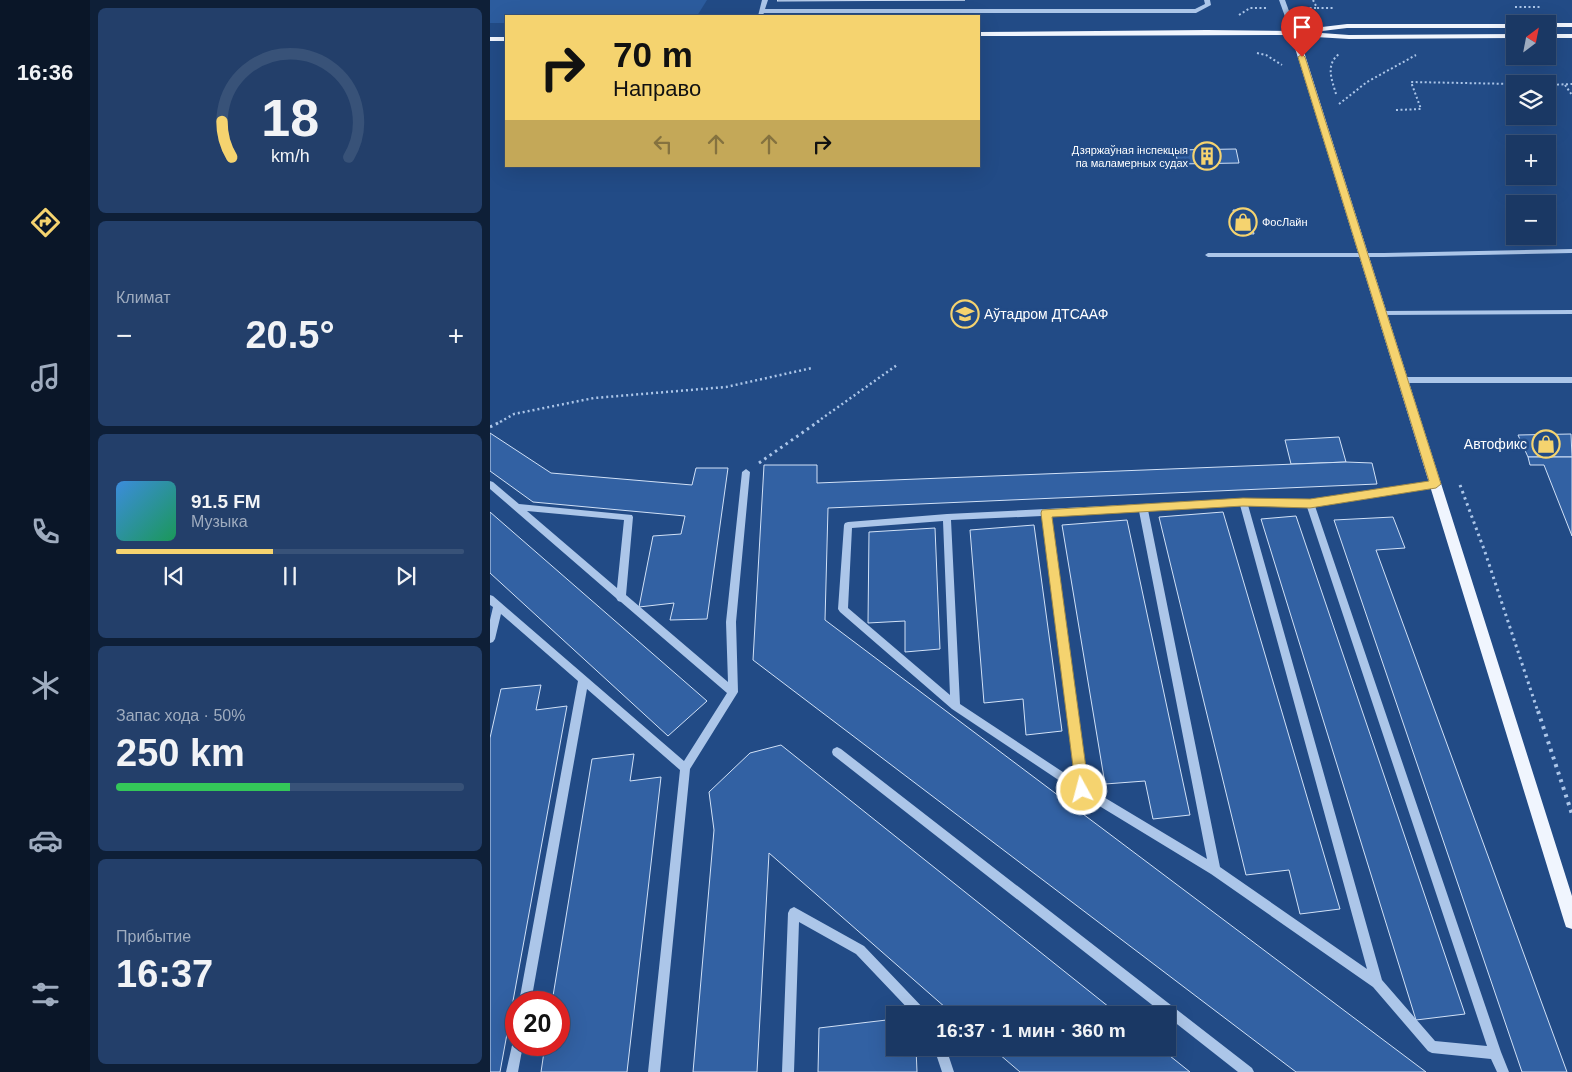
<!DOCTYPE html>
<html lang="ru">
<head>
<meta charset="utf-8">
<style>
	body { margin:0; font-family:Arial,sans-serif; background:#233f6a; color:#f1f3f6; height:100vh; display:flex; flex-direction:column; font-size:19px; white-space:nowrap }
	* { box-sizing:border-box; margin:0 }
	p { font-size:16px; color:#9facbf }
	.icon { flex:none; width:28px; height:28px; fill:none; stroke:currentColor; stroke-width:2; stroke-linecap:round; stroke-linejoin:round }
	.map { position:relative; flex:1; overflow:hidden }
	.sheet { display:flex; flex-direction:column; gap:8px; padding:8px; background:#0e1f37; width:400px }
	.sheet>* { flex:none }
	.guide { position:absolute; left:15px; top:15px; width:475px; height:152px; border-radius:0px; box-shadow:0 5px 20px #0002,0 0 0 1px #385278; background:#f5d36f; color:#111; overflow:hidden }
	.needle { width:32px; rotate:32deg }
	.controls { position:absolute; left:1016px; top:15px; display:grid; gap:10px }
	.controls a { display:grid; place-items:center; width:50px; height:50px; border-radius:0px; background:#1a3864; box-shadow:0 5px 20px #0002,0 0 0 1px #385278; font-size:25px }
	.speed { position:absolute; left:15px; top:991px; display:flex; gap:10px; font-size:25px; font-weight:700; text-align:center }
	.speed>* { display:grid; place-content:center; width:65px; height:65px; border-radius:50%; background:#1a3864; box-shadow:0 5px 20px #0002,0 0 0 1px #385278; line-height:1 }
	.speed .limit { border:8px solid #d22; background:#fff; color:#111 }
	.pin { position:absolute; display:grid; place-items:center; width:42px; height:42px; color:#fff; margin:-51px -21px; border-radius:50% 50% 50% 0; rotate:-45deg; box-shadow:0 0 5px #0007 }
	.pin .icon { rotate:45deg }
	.me { position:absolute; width:55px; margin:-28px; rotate:353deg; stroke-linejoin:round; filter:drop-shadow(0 0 4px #0008) }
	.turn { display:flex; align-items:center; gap:18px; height:105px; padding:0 25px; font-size:22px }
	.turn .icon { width:65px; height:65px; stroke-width:2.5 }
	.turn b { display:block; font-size:35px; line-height:42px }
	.lanes { display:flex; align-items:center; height:48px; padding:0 25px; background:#0003; justify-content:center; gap:25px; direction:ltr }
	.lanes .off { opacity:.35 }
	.big { font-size:38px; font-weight:700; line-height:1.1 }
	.sheet .tile { flex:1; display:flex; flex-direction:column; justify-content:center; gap:8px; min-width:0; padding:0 18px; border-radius:8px; background:#233f6a }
	.sheet .dial { align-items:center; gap:0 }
	.dial svg { height:130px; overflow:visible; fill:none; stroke:#385278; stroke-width:7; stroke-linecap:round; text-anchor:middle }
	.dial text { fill:#f1f3f6; stroke:none }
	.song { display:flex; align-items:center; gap:15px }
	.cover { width:60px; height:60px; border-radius:8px; background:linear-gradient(135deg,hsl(210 70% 55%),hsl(150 70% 35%)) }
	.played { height:5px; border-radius:2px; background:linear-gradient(90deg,#f5d36f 45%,#385278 45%) }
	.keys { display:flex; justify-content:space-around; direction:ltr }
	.heat { display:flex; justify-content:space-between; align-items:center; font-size:28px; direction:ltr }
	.charge { height:8px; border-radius:4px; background:linear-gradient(90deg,#34c759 50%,#385278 0) }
	.trip { position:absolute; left:396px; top:1006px; width:290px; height:50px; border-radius:0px; background:#1a3864; box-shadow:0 5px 20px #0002,0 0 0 1px #385278; font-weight:700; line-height:50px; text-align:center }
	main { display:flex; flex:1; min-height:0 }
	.tabs { display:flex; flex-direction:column; width:90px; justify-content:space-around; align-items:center; background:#0a1628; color:#9facbf }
	.tabs .icon { width:35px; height:35px }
	.tabs .selected { color:#f5d36f }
	.tabs b { font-size:22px; color:#f1f3f6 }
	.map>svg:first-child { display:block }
	.green { fill:#2c5c9e }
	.building { fill:#3261a3; stroke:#d1e1f7 }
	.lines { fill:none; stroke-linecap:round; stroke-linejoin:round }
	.path-far3 { stroke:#acc6e9; stroke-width:2; stroke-dasharray:2 2.5; stroke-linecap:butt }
	.path-far2 { stroke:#acc6e9; stroke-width:2.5; stroke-dasharray:2 3; stroke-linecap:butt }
	.path-far1 { stroke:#acc6e9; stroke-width:3; stroke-dasharray:2.5 4; stroke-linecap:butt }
	.path { stroke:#acc6e9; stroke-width:4; stroke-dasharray:3 5; stroke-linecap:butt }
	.minor { fill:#acc6e9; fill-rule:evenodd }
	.major { fill:#f0f5fe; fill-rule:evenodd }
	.route { fill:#f5d36f; stroke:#9f8948 }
	.labels { text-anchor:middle; stroke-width:5; stroke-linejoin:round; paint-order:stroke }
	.far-poi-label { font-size:11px; fill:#fff; stroke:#224b86; text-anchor:end }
	.poi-label { font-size:14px; fill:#fff; stroke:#224b86; text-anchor:start }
</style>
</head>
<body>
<main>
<nav class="tabs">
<b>16:36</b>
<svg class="icon selected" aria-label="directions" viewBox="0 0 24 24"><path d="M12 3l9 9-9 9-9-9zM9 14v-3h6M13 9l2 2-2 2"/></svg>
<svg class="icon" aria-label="music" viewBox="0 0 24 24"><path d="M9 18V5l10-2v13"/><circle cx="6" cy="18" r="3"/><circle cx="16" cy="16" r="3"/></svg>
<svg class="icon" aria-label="phone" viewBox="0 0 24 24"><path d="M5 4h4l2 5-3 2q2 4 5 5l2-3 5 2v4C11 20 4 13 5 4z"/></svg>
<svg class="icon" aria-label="climate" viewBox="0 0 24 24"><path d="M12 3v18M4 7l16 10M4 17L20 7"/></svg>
<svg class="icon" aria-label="car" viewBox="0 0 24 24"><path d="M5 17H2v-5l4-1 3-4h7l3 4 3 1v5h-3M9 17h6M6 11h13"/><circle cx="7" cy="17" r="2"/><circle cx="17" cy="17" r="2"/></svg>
<svg class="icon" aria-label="filters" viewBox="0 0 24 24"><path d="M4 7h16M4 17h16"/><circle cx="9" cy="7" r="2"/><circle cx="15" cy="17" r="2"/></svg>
</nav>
<section class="sheet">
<div class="tile dial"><svg viewBox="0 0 100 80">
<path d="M14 69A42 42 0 1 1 86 69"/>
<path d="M14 69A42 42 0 0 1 8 47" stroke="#f5d36f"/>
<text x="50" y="56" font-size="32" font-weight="700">18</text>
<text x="50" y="72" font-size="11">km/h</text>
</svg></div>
<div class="tile"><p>Климат</p>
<div class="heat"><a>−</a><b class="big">20.5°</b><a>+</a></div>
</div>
<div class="tile">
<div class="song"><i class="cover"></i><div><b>91.5 FM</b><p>Музыка</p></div></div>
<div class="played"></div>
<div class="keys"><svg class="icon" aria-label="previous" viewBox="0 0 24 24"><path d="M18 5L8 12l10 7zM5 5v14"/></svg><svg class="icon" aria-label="pause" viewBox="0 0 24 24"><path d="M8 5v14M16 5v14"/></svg><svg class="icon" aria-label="next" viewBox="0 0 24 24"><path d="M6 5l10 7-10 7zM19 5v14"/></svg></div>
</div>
<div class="tile"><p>Запас хода · 50%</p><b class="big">250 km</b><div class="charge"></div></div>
<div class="tile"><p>Прибытие</p><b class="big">16:37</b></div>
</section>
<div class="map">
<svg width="1082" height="1072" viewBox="0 0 1082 1072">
	<rect width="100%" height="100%" fill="#224b86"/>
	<!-- green -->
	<polygon class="green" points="0,0 217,0 207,16 16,16 16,23 0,23"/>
	<!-- building -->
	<g class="building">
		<polygon points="288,0 475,0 287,1"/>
		<polygon points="746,149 749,163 688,164 685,150"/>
		<polygon points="743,210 759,210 764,234 747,233"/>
		<polygon points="0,433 61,473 202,485 206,468 238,468 217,619 180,620 184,603 149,607 163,536 191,534 195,516 43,502 0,471"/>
		<polygon points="1081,434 1082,457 1038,457 1028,435"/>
		<polygon points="849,437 856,462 801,464 795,440"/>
		<polygon points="1038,457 1082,457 1082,536 1054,465 1040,465"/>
		<polygon points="856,462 882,463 887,484 338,508 335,620 936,1072 806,1072 263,660 274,465 327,465 327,483"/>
		<polygon points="0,512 217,701 178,736 0,573"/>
		<polygon points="733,512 850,909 810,914 799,870 756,875 669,517"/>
		<polygon points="806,516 975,1014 926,1020 771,519"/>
		<polygon points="903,517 915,548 886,550 1077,1072 1032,1072 844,520"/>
		<polygon points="637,520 700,815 663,819 655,781 615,784 572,525"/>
		<polygon points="544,525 572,731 536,735 533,699 494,703 480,530"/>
		<polygon points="445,528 450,649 415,652 415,621 378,623 379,532"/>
		<polygon points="51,685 46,710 77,706 10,1072 0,1072 0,738 11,689"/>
		<polygon points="291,745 629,1015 464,1015 279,853 267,1072 203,1072 224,830 219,792 260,753"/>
		<polygon points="144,754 140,781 171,777 137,1072 51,1072 55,1045 69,1045 69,1002 62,1002 102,759"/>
		<polygon points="405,1019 405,1048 426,1048 427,1072 328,1072 329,1028"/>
		<polygon points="502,1048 670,1048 700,1072 530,1072"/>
	</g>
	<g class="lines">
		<!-- path-far3 -->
		<g class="path-far3">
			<polyline points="823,0 827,8 844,8"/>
			<polyline points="1025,7 1051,7"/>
			<polyline points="815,8 827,8"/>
			<polyline points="749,15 760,8 776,8"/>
			<polyline points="767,53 776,55 792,65"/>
			<polyline points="1058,85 1082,84"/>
			<polyline points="1075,85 1082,95"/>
			<path d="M846 94C842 80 835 65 849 54"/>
			<polyline points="849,104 877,82 926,55"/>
			<polyline points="906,110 931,109 921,82 1025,84"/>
		</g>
		<!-- path-far2 -->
		<g class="path-far2">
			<polyline points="10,422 24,414 104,398 236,387 322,368"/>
			<polyline points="327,422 407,365"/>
		</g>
		<!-- path-far1 -->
		<g class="path-far1">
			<polyline points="0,427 12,421"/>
			<polyline points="269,463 329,421"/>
			<polyline points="970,485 995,552 1048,712"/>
		</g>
		<!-- path -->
		<polyline class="path" points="1048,711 1082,814"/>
		<!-- minor -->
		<g class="minor">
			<polygon points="272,0 278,0 275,9 705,9 715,4 714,0 720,0 721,5 706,13 274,13 272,16 268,16"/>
			<polygon points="789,0 795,0 807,33 806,34 801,33"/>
			<polygon points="1082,249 1082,253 894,257 718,257 715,255 718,253 894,253"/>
			<polygon points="1082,310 1082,314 892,315 888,313 892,311"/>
			<polygon points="913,377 1082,377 1082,383 913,383 909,380"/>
			<path d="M256 469 260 472 246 622 248 692 200 769 170 1072H158L190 770 97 689 41 1002H29L88 681 11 614 5 639 3 642 0 643V620L3 607 0 605V595L3 596 194 761 237 693 131 602 128 601 126 598 0 489V481L3 482 29 504 142 515 143 517 136 595 238 682 236 622 252 472ZM37 511 134 520 127 588Z"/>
			<path d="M946 481 950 484 946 487 825 506 1011 1052 1019 1072H1007L1001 1059 942 1053 938 1051 883 987 721 874 588 793 462 709 350 612 348 609 354 525 355 523 358 522 457 514 753 499 820 501ZM750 505 877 969 730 867 658 510ZM758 505 817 507 997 1046 945 1041 892 980ZM649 511 717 859 597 787 561 515ZM552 516 585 780 470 704 461 520ZM453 521 460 695 358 608 362 528Z"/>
			<polygon points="347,747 351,749 762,1068 764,1072 748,1072 678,1017 678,1015 675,1015 343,755 342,752 343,749"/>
			<polygon points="304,907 374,946 436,1011 438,1015 424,1015 366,954 309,922 304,1072 292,1072 298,913 300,909"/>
			<polygon points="26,1039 26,1045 33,1045 28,1072 16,1072 23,1041"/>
			<polygon points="444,1048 456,1048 464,1072 452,1072"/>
		</g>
		<!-- major -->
		<g class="major">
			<polygon points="1055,23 1082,23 1082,27 1058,27 1058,24"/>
			<polygon points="857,24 1025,24 1025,28 857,28 832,31 828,29 832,27"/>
			<polygon points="717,30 804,31 859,35 1025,34 1025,38 859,39 809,36 1082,896 1082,929 1076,927 1074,921 801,35 489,36 489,32"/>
			<rect x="1058" y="34" width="24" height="4"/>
			<rect x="0" y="37" width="16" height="4"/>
		</g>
	</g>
	<!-- route -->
	<polygon class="route" points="812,54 815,57 951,484 946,488 820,508 753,506 562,517 599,790 597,795 592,797 588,795 586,790 551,513 552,510 753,498 820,499 939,481 808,57"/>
	<!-- icons -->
	<defs>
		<g id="building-ring" transform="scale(1.4375)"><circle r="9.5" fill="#224b86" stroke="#f5d36f" stroke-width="1.5"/><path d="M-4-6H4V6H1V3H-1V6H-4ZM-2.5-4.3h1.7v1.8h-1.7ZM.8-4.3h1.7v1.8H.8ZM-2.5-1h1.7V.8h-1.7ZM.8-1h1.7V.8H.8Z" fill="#f5d36f"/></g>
		<g id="shop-ring" transform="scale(1.4375)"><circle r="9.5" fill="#224b86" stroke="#f5d36f" stroke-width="1.5"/><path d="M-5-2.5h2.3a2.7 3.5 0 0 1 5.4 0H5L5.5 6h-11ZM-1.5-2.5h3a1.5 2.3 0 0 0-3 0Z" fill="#f5d36f"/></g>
		<g id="school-ring" transform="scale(1.4375)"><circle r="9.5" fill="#224b86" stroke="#f5d36f" stroke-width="1.5"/><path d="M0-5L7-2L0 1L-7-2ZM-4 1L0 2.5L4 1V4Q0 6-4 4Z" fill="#f5d36f"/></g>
	</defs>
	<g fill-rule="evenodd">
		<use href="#building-ring" x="717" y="156"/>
		<use href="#shop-ring" x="753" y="222"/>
		<use href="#school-ring" x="475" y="314"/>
		<use href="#shop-ring" x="1056" y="444"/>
	</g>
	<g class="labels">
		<!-- far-poi labels -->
		<g class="far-poi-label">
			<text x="698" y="154">Дзяржаўная інспекцыя<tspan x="698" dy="13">па маламерных судах</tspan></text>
			<text x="772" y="226" text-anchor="start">ФосЛайн</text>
		</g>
		<!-- poi labels -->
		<g class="poi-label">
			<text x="494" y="319">Аўтадром ДТСААФ</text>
			<text x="1037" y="449" text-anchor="end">Автофикс</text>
		</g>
	</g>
</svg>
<div class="controls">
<a><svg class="needle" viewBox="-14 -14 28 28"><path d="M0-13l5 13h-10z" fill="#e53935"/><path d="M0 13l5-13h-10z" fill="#9facbf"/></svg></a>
<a><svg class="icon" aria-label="layers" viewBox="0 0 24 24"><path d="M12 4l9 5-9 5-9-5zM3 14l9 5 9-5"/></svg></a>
<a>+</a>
<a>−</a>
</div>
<div class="speed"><div class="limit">20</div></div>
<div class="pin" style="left:812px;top:57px;background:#d93025"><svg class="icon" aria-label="arrive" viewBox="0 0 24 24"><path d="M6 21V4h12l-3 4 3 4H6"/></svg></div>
<svg class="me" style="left:592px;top:790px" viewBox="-20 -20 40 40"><circle r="17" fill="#f5d36f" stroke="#fff" stroke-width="3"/><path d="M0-11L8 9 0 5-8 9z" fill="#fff"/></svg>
<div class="trip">16:37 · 1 мин · 360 m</div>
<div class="guide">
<div class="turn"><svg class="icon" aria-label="right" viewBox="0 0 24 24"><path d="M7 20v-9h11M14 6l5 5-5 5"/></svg><div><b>70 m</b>Направо</div></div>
<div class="lanes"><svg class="icon off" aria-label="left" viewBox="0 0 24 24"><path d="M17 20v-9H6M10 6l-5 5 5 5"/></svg><svg class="icon off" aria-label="ahead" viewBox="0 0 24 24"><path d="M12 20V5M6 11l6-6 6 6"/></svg><svg class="icon off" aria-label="ahead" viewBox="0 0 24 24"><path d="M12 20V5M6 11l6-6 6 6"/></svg><svg class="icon" aria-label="right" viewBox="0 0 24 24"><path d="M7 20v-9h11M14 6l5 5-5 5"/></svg></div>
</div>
</div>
</main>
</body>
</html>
